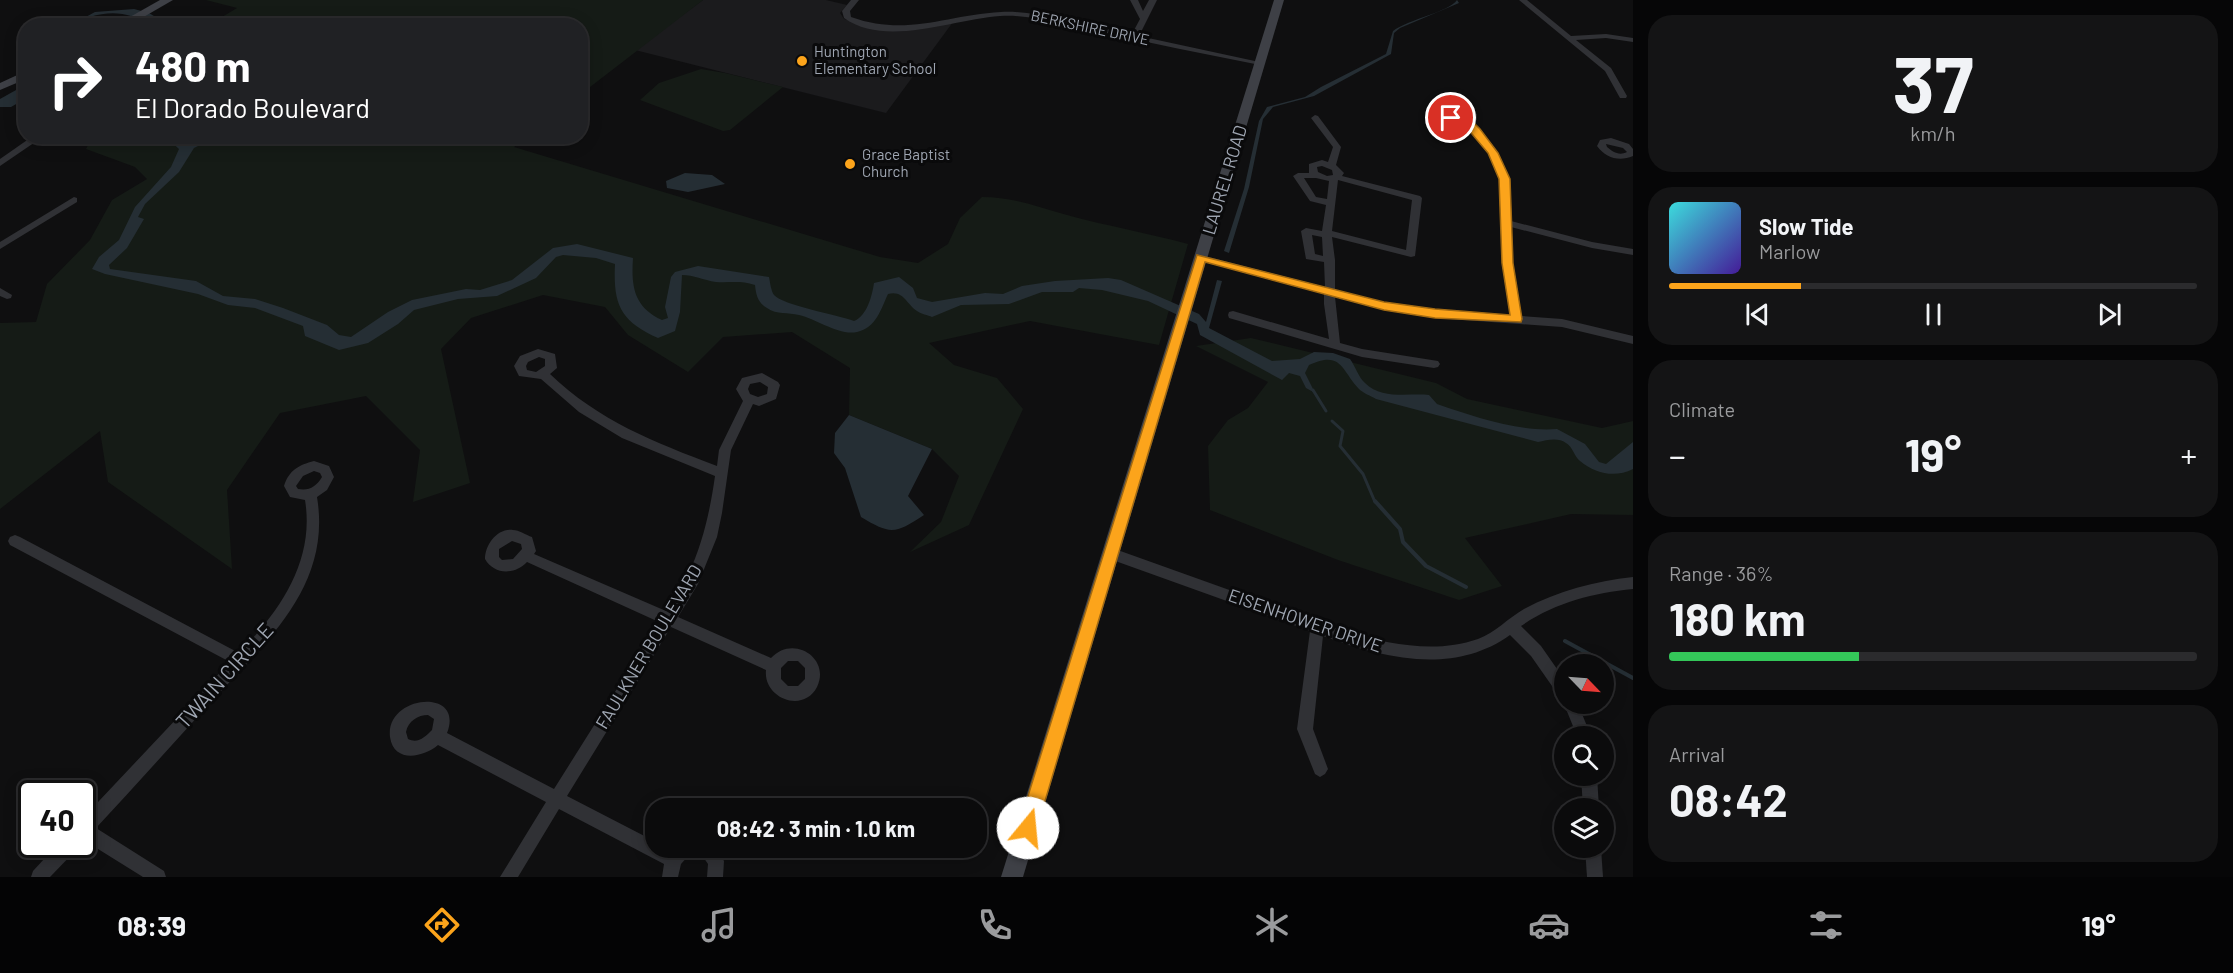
<!DOCTYPE html>
<html lang="en">
<head>
<meta charset="utf-8">
<style>
	body { margin:0; font-family:Barlow,sans-serif; background:#141415; color:#f1f3f6; height:100vh; display:flex; flex-direction:column; font-size:22px; white-space:nowrap }
	* { box-sizing:border-box; margin:0 }
	p { font-size:20px; color:#9a9b9d }
	.icon { flex:none; width:33px; height:33px; fill:none; stroke:currentColor; stroke-width:2; stroke-linecap:round; stroke-linejoin:round }
	.map { position:relative; flex:1; overflow:hidden }
	.sheet { display:flex; flex-direction:column; gap:15px; padding:15px; background:#060607; width:600px }
	.sheet>* { flex:none }
	.hud { position:absolute; left:18px; top:18px; width:570px; height:126px; border-radius:24px; box-shadow:0 3px 15px #0003,0 0 0 2px #2b2b2d; background:#202124; color:#fff; overflow:hidden }
	.needle { width:39px; rotate:115deg }
	.tools { position:absolute; left:1554px; top:654px; display:grid; gap:12px }
	.tools a { display:grid; place-items:center; width:60px; height:60px; border-radius:50%; background:#0b0b0c; box-shadow:0 3px 15px #0003,0 0 0 2px #2b2b2d; font-size:30px }
	.speed { position:absolute; left:18px; top:780px; display:flex; gap:12px; font-size:30px; font-weight:700; text-align:center }
	.speed>* { display:grid; place-content:center; width:78px; height:78px; border-radius:50%; background:#0b0b0c; box-shadow:0 3px 15px #0003,0 0 0 2px #2b2b2d; line-height:1 }
	.speed .limit { border:3px solid #111; border-radius:9px; background:#fff; color:#111 }
	.pin { position:absolute; display:grid; place-items:center; width:51px; height:51px; color:#fff; margin:-26px; border:3px solid #fff; border-radius:50%; box-shadow:0 2px 6px #0007 }
	.me { position:absolute; width:66px; margin:-33px; rotate:17deg; stroke-linejoin:round; filter:drop-shadow(0 0 4px #0008) }
	.turn { display:flex; align-items:center; gap:21px; height:126px; padding:0 18px; font-size:27px }
	.turn .icon { width:78px; height:78px; stroke-width:2.5 }
	.turn b { display:block; font-size:42px; line-height:51px }
	.big { font-size:45px; font-weight:700; line-height:1.1 }
	.sheet .card { flex:1; display:flex; flex-direction:column; justify-content:center; gap:9px; min-width:0; padding:0 21px; border-radius:24px; background:#141415 }
	.sheet .dial { align-items:center; gap:0 }
	.dial b { font-size:78px; line-height:1 }
	.song { display:flex; align-items:center; gap:18px }
	.cover { width:72px; height:72px; border-radius:9px; background:linear-gradient(135deg,hsl(180 70% 55%),hsl(260 70% 35%)) }
	.played { height:6px; border-radius:3px; background:linear-gradient(90deg,#fca41b 25%,#2b2b2d 25%) }
	.keys { display:flex; justify-content:space-around; direction:ltr }
	.heat { display:flex; justify-content:space-between; align-items:center; font-size:33px; direction:ltr }
	.charge { height:9px; border-radius:4px; background:linear-gradient(90deg,#34c759 36%,#2b2b2d 0) }
	.trip { position:absolute; left:645px; top:798px; width:342px; height:60px; border-radius:24px; background:#0b0b0c; box-shadow:0 3px 15px #0003,0 0 0 2px #2b2b2d; font-weight:700; line-height:60px; text-align:center }
	.tabs { display:flex; height:96px; justify-content:space-around; align-items:center; background:#040405; color:#9a9b9d }
	.tabs .icon { width:42px; height:42px }
	.tabs .selected { color:#fca41b }
	.tabs b { font-size:27px; color:#f1f3f6 }
	main { display:flex; flex:1; min-height:0 }
	.map>svg:first-child { display:block }
	.built { fill:#1b1b1d }
	.green { fill:#151b16 }
	.water { fill:#252e34 }
	.lines { fill:none; stroke-linecap:round; stroke-linejoin:round }
	.stream-far1 { stroke:#252e34; stroke-width:3 }
	.stream { stroke:#252e34; stroke-width:4 }
	.street { fill:#303135; fill-rule:evenodd }
	.secondary { fill:#3e4046; fill-rule:evenodd }
	.route { fill:#fca41b; stroke:#a46b12; stroke-width:1.5 }
	.poi-dot { fill:#fca41b; stroke:#0a0a0b; stroke-width:2 }
	.labels { text-anchor:middle; stroke-width:6; stroke-linejoin:round; paint-order:stroke }
	.far-street-label { font-size:15px; fill:#9fa6b2; stroke:#0a0a0b }
	.far-poi-label { font-size:15px; fill:#9fa6b2; stroke:#0a0a0b; text-anchor:start }
	.street-label { font-size:18px; fill:#9fa6b2; stroke:#0a0a0b }
	.near-street-label { font-size:21px; fill:#9fa6b2; stroke:#0a0a0b }
</style>
</head>
<body>
<main>
<div class="map">
<svg width="1633" height="877" viewBox="0 0 1633 877">
	<rect width="100%" height="100%" fill="#0f0f10"/>
	<!-- built -->
	<polygon class="built" points="703,0 826,0 847,5 840,13 844,19 882,29 953,22 886,113 635,50"/>
	<!-- green -->
	<g class="green">
		<polygon points="206,0 703,0 581,94 580,26 228,25 212,23 237,8"/>
		<polygon points="701,69 725,73 783,87 730,130 723,131 640,100 659,83"/>
		<path d="M92 137H527L514 147 880 257 918 263 948 244 960 218 982 197C1014 197 1038 207 1067 215 1107 226 1148 233 1188 244L1159 345 1030 321 929 343 954 365 997 378 1023 409 969 525 910 552 941 522 959 476 932 449 849 415 850 368 792 332 723 337 688 372 628 335 605 307 543 295 471 318 441 349 470 483 413 502 420 450 366 396 280 413 227 490 232 569 108 482 100 431 0 509V323L36 322 47 284 90 240 112 200 147 179 135 167 86 149Z"/>
		<polygon points="1251,338 1436,383 1467,399 1602,428 1633,421 1633,515 1571,514 1465,538 1502,586 1459,600 1338,560 1210,510 1208,446 1228,420 1248,408 1268,382 1196,346"/>
	</g>
	<!-- water -->
	<g class="water">
		<path d="M1457 0 1459 3 1400 28 1394 33 1391 54 1314 96 1273 107 1263 119 1249 187 1229 253 1224 251 1244 189 1259 121 1267 107 1305 97 1321 87 1386 54 1393 31C1409 19 1449 12 1457 0Z"/>
		<path d="M134 9 149 13 170 26 149 25C132 13 112 10 90 17 82 21 78 25 69 26L95 12Z"/>
		<polygon points="25,85 25,99 11,107 0,107 0,99"/>
		<path d="M166 137H216L194 148 179 172 145 204 138 217 144 219 127 248 109 265 110 269 196 281 223 296 255 299 283 308 327 325 339 335 351 337 388 312 412 300 466 289 480 290 512 280 553 248 577 244 633 258C631 287 634 307 662 320L668 318 665 307 671 277 675 272 698 266 769 277C770 282 771 291 774 295 782 305 838 315 854 321 867 316 872 296 874 283L899 277 913 288 917 298 932 302 985 293 1003 294 1022 286 1055 281 1108 278 1121 280 1199 314 1206 322 1217 280 1222 281 1209 328 1272 361 1300 359 1314 352 1333 353 1350 359C1355 366 1359 378 1365 383 1382 400 1408 393 1429 395L1437 404C1475 417 1518 432 1557 429L1585 444 1599 462 1606 464 1633 442V469C1615 478 1596 474 1580 461 1574 456 1573 447 1566 443 1558 437 1547 440 1538 442L1376 399C1371 396 1363 393 1359 389 1341 370 1342 350 1309 365L1305 373 1315 393 1306 388 1300 376 1289 373 1282 380 1200 335 1197 324 1148 301 1102 290 1079 288 1073 292H1042L1009 304 961 305 932 317C928 315 921 314 917 311 906 304 904 290 888 294 881 309 876 328 857 332 839 336 817 319 799 315 788 312 777 315 767 308 758 303 756 295 755 285 740 280 730 283 716 282 703 280 694 275 682 275L680 312 675 331 658 338C620 321 613 304 615 264L596 258 563 255 556 257 536 278 497 296 458 299 414 310 398 324 368 343 339 350 305 336 303 326 255 308 228 305 198 294 105 274 92 269 99 257 119 240 135 207 171 167 179 149Z"/>
		<polygon points="685,173 712,175 725,184 688,192 667,188 666,181"/>
		<path d="M849 415 932 449 908 496 924 515C895 534 891 535 861 517L845 468 834 453 835 433Z"/>
	</g>
	<g class="lines">
		<!-- stream-far1 -->
		<g class="stream-far1">
			<polyline points="1313,390 1326,411"/>
			<polyline points="1332,421 1343,431 1340,446 1363,474 1375,502"/>
		</g>
		<!-- stream -->
		<g class="stream">
			<polyline points="1375,501 1400,529 1403,542 1426,566 1466,587"/>
			<polyline points="1565,641 1633,678"/>
		</g>
		<!-- street -->
		<g class="street">
			<path d="M851 0H859L850 11 851 17C907 37 946 15 1001 12 1021 11 1040 15 1060 19 1084 24 1108 29 1132 34L1140 19 1130 0H1138L1143 11 1149 0H1157L1139 36 1264 63 1260 65C1205 54 1150 43 1095 31 1064 25 1032 14 1000 16 954 19 886 48 844 18L842 11Z"/>
			<polygon points="1519,0 1527,0 1571,36 1606,34 1633,38 1633,42 1606,38 1576,40 1611,68 1627,96 1626,98 1620,98 1605,71"/>
			<path d="M1455 105 1477 114V120L1472 123 1497 153 1510 179 1511 221 1592 242 1633 249V255L1592 248 1511 227 1512 263 1521 316 1562 319 1633 336V344L1562 327 1435 318 1384 310 1335 297 1340 343 1362 349 1438 361 1440 364 1438 367 1434 368 1362 357 1229 318 1228 315 1229 312 1233 311 1329 339 1324 304V294L1197 260 1196 258 1201 255 1325 287 1324 262 1306 259 1301 231 1306 228 1322 231 1326 205 1310 201 1293 176 1298 173H1309V164L1322 160 1328 162 1333 147 1311 118 1315 115 1318 116 1341 147 1336 165 1344 173 1342 176 1420 196 1422 198 1415 256 1411 257 1332 237 1335 260V290L1384 302 1435 310 1510 316 1502 263 1500 179 1489 154 1464 124 1447 118 1443 111ZM1455 111 1469 117V118L1463 119 1454 116 1452 112ZM1322 166 1332 170 1333 175 1327 176 1318 172 1317 167ZM1304 178H1316L1329 181 1327 199 1316 197ZM1338 180 1412 200 1406 250 1332 231ZM1312 235 1322 237 1323 256 1315 254Z"/>
			<polygon points="33,136 44,136 0,166 0,159"/>
			<path d="M1611 138 1629 144 1633 149V156C1619 162 1606 158 1597 146L1600 140ZM1606 144 1623 148 1627 152C1619 156 1613 152 1607 147Z"/>
			<polygon points="74,197 77,198 77,202 0,249 0,242"/>
			<polygon points="0,288 12,295 11,298 7,299 0,296"/>
			<path d="M538 349 555 354 557 368 550 374C599 421 654 442 717 466L719 450 743 401 736 389 742 378 762 373 778 382 780 385 776 399 759 406 753 404 731 450 722 513 717 537 698 584 678 617 771 658C793 634 831 658 817 687 803 714 763 698 766 670L671 627 567 796 656 842V848H666L671 850 673 848H692L690 854 681 864 678 877H662L664 864 559 809 518 877H500L546 802 438 745C424 757 394 764 390 737 385 695 465 687 447 733L554 789 659 622 527 562C515 575 494 575 485 559 485 545 497 528 513 530 519 530 526 535 532 537L536 551 534 554 666 611C673 600 682 588 688 575 703 543 710 511 715 476L622 438 579 412 541 379 519 376 514 366 520 356ZM539 357 545 359V366L536 372 527 370 526 366 528 362ZM760 382 768 387 767 394 758 397 750 394 748 389 750 384ZM512 541 521 544 522 549 513 559 502 560 499 557V549ZM788 661H798L805 668V679L798 686H788L781 679V668ZM428 715 434 719 432 730C425 737 418 744 408 739L406 732C408 721 418 715 428 715Z"/>
			<path d="M314 461 329 466 334 477 327 490 317 497C332 587 265 643 210 703 172 745 134 787 96 828L164 871 166 877H143L82 839V819L230 662 10 545 8 541 10 537 15 535 20 537 239 653C280 611 315 561 305 500L290 497 284 486C289 470 299 465 314 461ZM314 471 320 473 322 477C316 487 309 491 298 489L296 486 303 476Z"/>
			<path d="M1112 548 1347 632C1389 644 1435 654 1478 639 1495 633 1508 618 1524 609 1558 591 1595 581 1633 577V589C1593 593 1554 603 1521 626L1541 646 1564 679V698L1559 696 1531 656 1510 635C1453 676 1383 658 1323 636L1313 729 1328 769 1325 774 1320 777 1315 774 1297 729 1310 631 1107 558 1105 554 1107 550Z"/>
			<polygon points="1564,702 1564,704 1578,704 1591,736 1577,736 1564,704"/>
			<polygon points="1581,776 1597,776 1599,808 1583,808"/>
			<polygon points="58,844 78,844 76,850 50,877 31,877 33,871"/>
			<polygon points="697,848 715,848 724,861 723,877 707,877 708,864"/>
			<polygon points="1585,848 1601,848 1603,877 1587,877"/>
		</g>
		<!-- secondary -->
		<g class="secondary">
			<polygon points="160,0 173,0 128,26 114,26"/>
			<polygon points="1274,0 1284,0 1023,877 1001,877"/>
			<polygon points="26,71 26,79 0,90 0,83"/>
		</g>
	</g>
	<!-- route -->
	<polygon class="route" points="1451,115 1471,120 1480,129 1498,153 1510,179 1513,263 1522,319 1521,322 1435,318 1384,310 1205,262 1037,828 1034,834 1028,837 1021,834 1018,828 1197,255 1384,302 1435,309 1510,315 1502,263 1499,179 1488,153 1472,134 1464,124 1447,120 1447,116"/>
	<!-- markers -->
	<g class="poi-dot">
		<circle cx="802" cy="61" r="6"/>
		<circle cx="850" cy="164" r="6"/>
	</g>
	<g class="labels">
		<!-- far-street labels -->
		<g class="far-street-label">
			<text transform="translate(1090 28) rotate(12)" y="5">BERKSHIRE DRIVE</text>
		</g>
		<!-- far-poi labels -->
		<g class="far-poi-label">
			<text x="814" y="57">Huntington<tspan x="814" dy="17">Elementary School</tspan></text>
			<text x="862" y="160">Grace Baptist<tspan x="862" dy="17">Church</tspan></text>
		</g>
		<!-- street labels -->
		<g class="street-label">
			<text transform="translate(1225 180) rotate(-73)" y="6">LAUREL ROAD</text>
			<text transform="translate(1305 621) rotate(19)" y="6">EISENHOWER DRIVE</text>
			<text transform="translate(649 647) rotate(-59)" y="6">FAULKNER BOULEVARD</text>
		</g>
		<!-- near-street labels -->
		<g class="near-street-label">
			<text transform="translate(225 676) rotate(-48)" y="7">TWAIN CIRCLE</text>
		</g>
	</g>
</svg>
<div class="tools">
<a><svg class="needle" viewBox="-14 -14 28 28"><path d="M0-13l5 13h-10z" fill="#e53935"/><path d="M0 13l5-13h-10z" fill="#9a9b9d"/></svg></a>
<a><svg class="icon" aria-label="search" viewBox="0 0 24 24"><circle cx="10" cy="10" r="6"/><path d="M15 15l6 6"/></svg></a>
<a><svg class="icon" aria-label="layers" viewBox="0 0 24 24"><path d="M12 4l9 5-9 5-9-5zM3 14l9 5 9-5"/></svg></a>
</div>
<div class="speed"><div class="limit">40</div></div>
<div class="pin" style="left:1451px;top:118px;background:#d93025"><svg class="icon" aria-label="arrive" viewBox="0 0 24 24"><path d="M6 21V4h12l-3 4 3 4H6"/></svg></div>
<svg class="me" style="left:1028px;top:828px" viewBox="-20 -20 40 40"><circle r="19" fill="#fff"/><path d="M0-13L10 11 0 6-10 11z" fill="#fca41b"/></svg>
<div class="trip">08:42 · 3 min · 1.0 km</div>
<div class="hud">
<div class="turn"><svg class="icon" aria-label="right" viewBox="0 0 24 24"><path d="M7 20v-9h11M14 6l5 5-5 5"/></svg><div><b>480 m</b>El Dorado Boulevard</div></div>
</div>
</div>
<section class="sheet">
<div class="card dial"><b>37</b><p>km/h</p></div>
<div class="card">
<div class="song"><i class="cover"></i><div><b>Slow Tide</b><p>Marlow</p></div></div>
<div class="played"></div>
<div class="keys"><svg class="icon" aria-label="previous" viewBox="0 0 24 24"><path d="M18 5L8 12l10 7zM5 5v14"/></svg><svg class="icon" aria-label="pause" viewBox="0 0 24 24"><path d="M8 5v14M16 5v14"/></svg><svg class="icon" aria-label="next" viewBox="0 0 24 24"><path d="M6 5l10 7-10 7zM19 5v14"/></svg></div>
</div>
<div class="card"><p>Climate</p>
<div class="heat"><a>−</a><b class="big">19°</b><a>+</a></div>
</div>
<div class="card"><p>Range · 36%</p><b class="big">180 km</b><div class="charge"></div></div>
<div class="card"><p>Arrival</p><b class="big">08:42</b></div>
</section>
</main>
<nav class="tabs">
<b>08:39</b>
<svg class="icon selected" aria-label="directions" viewBox="0 0 24 24"><path d="M12 3l9 9-9 9-9-9zM9 14v-3h6M13 9l2 2-2 2"/></svg>
<svg class="icon" aria-label="music" viewBox="0 0 24 24"><path d="M9 18V5l10-2v13"/><circle cx="6" cy="18" r="3"/><circle cx="16" cy="16" r="3"/></svg>
<svg class="icon" aria-label="phone" viewBox="0 0 24 24"><path d="M5 4h4l2 5-3 2q2 4 5 5l2-3 5 2v4C11 20 4 13 5 4z"/></svg>
<svg class="icon" aria-label="climate" viewBox="0 0 24 24"><path d="M12 3v18M4 7l16 10M4 17L20 7"/></svg>
<svg class="icon" aria-label="car" viewBox="0 0 24 24"><path d="M5 17H2v-5l4-1 3-4h7l3 4 3 1v5h-3M9 17h6M6 11h13"/><circle cx="7" cy="17" r="2"/><circle cx="17" cy="17" r="2"/></svg>
<svg class="icon" aria-label="filters" viewBox="0 0 24 24"><path d="M4 7h16M4 17h16"/><circle cx="9" cy="7" r="2"/><circle cx="15" cy="17" r="2"/></svg>
<b>19°</b>
</nav>
</body>
</html>
